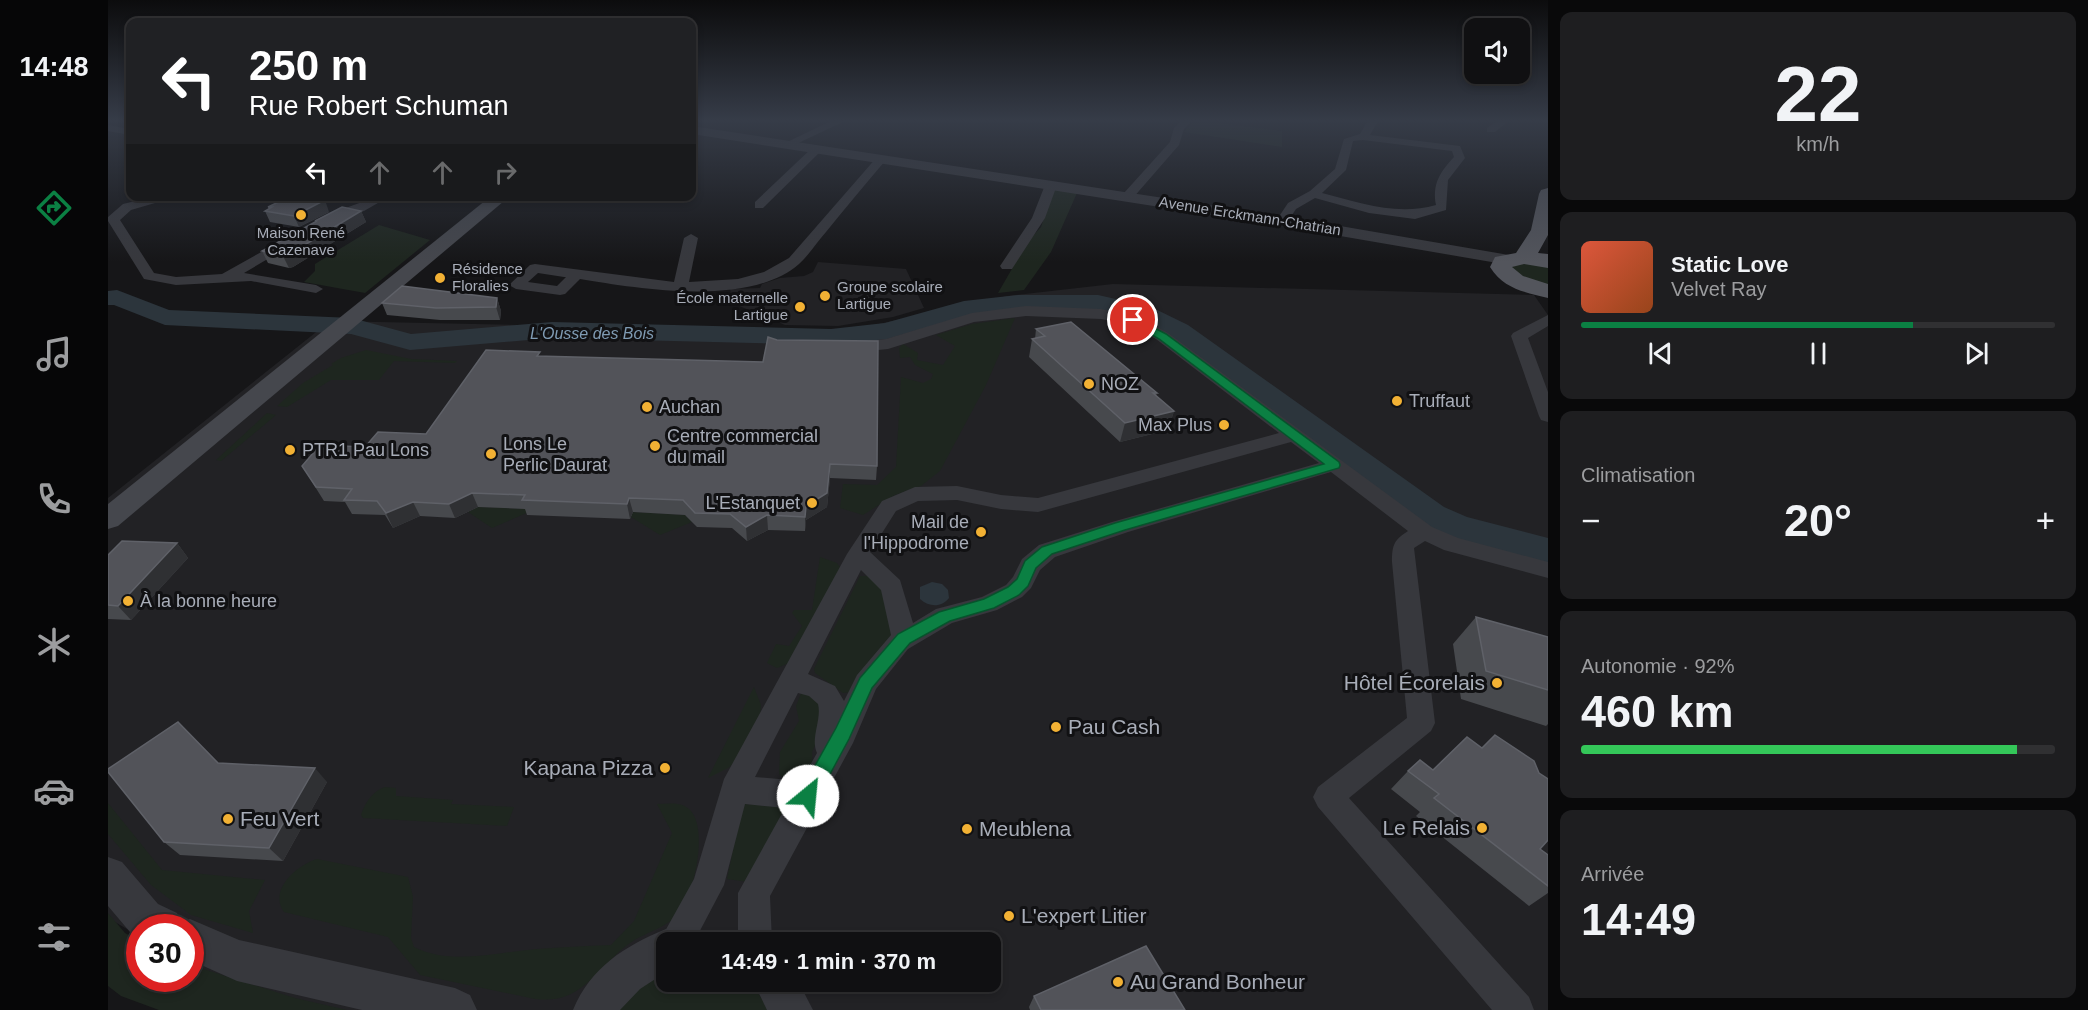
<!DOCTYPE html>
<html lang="fr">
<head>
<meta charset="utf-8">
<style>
	body { margin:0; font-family:Arial,sans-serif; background:#1e1e20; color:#f1f3f6; height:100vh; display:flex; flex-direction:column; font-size:22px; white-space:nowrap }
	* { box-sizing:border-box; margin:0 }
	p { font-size:20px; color:#9c9d9f }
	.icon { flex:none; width:33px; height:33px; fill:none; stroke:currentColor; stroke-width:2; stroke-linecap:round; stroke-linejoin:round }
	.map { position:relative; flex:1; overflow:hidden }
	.side { display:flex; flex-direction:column; gap:12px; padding:12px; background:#09090a; width:540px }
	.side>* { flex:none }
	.hud { position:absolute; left:18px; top:18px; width:570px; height:183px; border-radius:12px; box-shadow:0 3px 9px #0003,0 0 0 2px #303032; background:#202124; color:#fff; overflow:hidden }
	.controls { position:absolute; left:1356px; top:18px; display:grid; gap:12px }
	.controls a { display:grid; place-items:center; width:66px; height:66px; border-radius:12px; background:#101012; box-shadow:0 3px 9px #0003,0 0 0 2px #303032; font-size:30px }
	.speed { position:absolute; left:18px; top:914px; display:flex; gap:12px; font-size:30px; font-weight:700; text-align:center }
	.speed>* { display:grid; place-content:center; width:78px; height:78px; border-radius:50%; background:#101012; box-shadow:0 3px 9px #0003,0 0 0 2px #303032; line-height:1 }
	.speed .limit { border:9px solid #d22; background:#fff; color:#111 }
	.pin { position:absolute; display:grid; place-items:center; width:51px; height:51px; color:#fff; margin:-26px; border:3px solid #fff; border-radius:50%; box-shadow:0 2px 6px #0007 }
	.me { position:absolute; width:66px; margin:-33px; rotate:28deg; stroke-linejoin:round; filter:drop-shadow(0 0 4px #0008) }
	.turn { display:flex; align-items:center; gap:21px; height:126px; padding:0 24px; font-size:27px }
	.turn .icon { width:78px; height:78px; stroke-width:2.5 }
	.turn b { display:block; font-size:42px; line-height:51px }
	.lanes { display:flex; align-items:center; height:57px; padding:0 24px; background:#0003; justify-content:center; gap:30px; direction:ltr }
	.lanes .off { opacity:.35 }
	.big { font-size:45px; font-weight:700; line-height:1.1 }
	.side .card { flex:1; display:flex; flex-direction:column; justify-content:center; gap:9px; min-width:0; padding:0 21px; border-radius:12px; background:#1e1e20 }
	.side .dial { align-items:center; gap:0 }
	.dial b { font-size:78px; line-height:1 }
	.song { display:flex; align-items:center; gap:18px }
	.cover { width:72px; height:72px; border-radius:9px; background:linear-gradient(135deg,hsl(10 70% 55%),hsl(20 70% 35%)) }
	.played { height:6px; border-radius:3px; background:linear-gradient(90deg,#0b8043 70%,#303032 70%) }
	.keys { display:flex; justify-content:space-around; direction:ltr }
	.heat { display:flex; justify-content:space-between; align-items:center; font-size:33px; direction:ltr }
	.charge { height:9px; border-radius:4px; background:linear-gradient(90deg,#34c759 92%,#303032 0) }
	.trip { position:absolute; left:548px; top:932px; width:345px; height:60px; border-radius:12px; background:#101012; box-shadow:0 3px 9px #0003,0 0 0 2px #303032; font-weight:700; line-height:60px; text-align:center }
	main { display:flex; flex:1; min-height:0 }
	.tab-bar { display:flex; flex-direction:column; width:108px; justify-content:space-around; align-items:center; background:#060607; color:#9c9d9f }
	.tab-bar .icon { width:42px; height:42px }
	.tab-bar .active { color:#0b8043 }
	.tab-bar b { font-size:27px; color:#f1f3f6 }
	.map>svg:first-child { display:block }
	.built { fill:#222225; fill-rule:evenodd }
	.green { fill:#1e261f }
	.water { fill:#2c353c }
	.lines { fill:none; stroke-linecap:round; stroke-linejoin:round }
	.river { fill:#2c353c; fill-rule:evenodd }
	.minor { fill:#37383d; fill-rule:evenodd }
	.tertiary { fill:#37383d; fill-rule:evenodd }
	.secondary { fill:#45474d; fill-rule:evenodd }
	.primary { fill:#53555c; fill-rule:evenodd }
	.wall { fill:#47494d }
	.shaded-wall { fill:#2f3033 }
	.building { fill:#525359; stroke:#5f6168; stroke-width:1.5 }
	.route { fill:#0b8043; stroke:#07532c; stroke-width:1.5 }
	.poi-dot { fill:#f2b134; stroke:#111113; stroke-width:2 }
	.labels { text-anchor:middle; stroke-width:6; stroke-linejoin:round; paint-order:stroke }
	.far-street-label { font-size:15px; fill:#a8adb8; stroke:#111113 }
	.far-poi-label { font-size:15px; fill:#a8adb8; stroke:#111113; text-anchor:start }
	.far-water-label { font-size:16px; font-style:italic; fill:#7f9bb3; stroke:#111113 }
	.poi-label { font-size:18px; fill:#a8adb8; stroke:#111113; text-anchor:start }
	.near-poi-label { font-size:21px; fill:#a8adb8; stroke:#111113; text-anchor:start }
</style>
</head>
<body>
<main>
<nav class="tab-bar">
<b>14:48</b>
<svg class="icon active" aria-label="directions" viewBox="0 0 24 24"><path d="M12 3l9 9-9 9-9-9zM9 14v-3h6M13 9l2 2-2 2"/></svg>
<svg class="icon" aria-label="music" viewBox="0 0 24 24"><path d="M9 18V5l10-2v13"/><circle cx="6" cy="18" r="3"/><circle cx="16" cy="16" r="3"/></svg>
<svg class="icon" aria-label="phone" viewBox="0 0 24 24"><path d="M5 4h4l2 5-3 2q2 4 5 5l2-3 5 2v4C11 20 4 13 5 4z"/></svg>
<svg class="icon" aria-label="climate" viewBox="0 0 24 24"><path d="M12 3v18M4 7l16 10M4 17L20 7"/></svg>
<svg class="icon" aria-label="car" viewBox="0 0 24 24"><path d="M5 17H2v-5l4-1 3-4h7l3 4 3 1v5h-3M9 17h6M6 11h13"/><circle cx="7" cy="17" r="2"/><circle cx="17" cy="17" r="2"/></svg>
<svg class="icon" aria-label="filters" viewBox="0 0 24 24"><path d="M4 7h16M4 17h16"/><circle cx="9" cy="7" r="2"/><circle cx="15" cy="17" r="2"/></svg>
</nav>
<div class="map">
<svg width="1440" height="1010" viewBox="0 0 1440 1010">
	<rect width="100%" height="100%" fill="#161618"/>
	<!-- built -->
	<g class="built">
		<polygon points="710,262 798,269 816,308 785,317 730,326 677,325 624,303 622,289 652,288 654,284 672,278 696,276 705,272"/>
		<path d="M1005 284 1426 295 1440 315V1010H162L83 965 82 927H32L31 936 0 918V498L222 321 734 332 899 296ZM558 942H882V981H558Z"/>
	</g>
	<!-- green -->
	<g class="green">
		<polygon points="1086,120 1174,131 1174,147 1076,132"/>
		<polygon points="946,189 969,193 943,252 916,290 890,293 920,241 933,227"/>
		<polygon points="271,225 322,240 257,293 196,282 207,271 207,264"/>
		<polygon points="1415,262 1440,264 1440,287 1430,285 1405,271 1404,267"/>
		<polygon points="907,318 878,385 832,471 813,486 787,495 755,515 732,508 735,484 769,485 788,467 793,377 815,383 823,379 825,374 807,365 802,357 792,358 791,348 795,344 810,353 809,360 835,365 847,346 828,335 864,324"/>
		<polygon points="258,350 303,359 349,361 347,363 286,361 271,380 223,380 179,407 169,406 195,383 225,365 223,364 233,358"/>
		<polygon points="159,413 168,415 113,461 108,460"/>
		<polygon points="370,507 422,509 421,512 384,528 360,512"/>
		<polygon points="524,512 577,515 584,522 552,535 523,517"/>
		<polygon points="712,557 729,563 734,570 681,663 669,668 659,663 668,644 681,646 694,626 684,613 686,610 704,610"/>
		<polygon points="752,576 768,576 790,626 745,692 735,693 707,673 706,669"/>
		<polygon points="646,687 653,705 652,719 635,756 620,768 600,778"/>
		<path d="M694 691 709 695 718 723 704 752 705 776C695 782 680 784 671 774L672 752 691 721 688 706Z"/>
		<path d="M277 787 288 788V796L345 800 343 804 406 807 399 826 255 818 253 815C257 802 265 791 277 787Z"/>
		<polygon points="0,803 54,870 157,880 141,911 145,933 83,915 43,885 0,834"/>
		<path d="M549 804C561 804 574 801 583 811 600 831 586 893 572 912 562 926 539 932 525 941 501 956 485 986 458 996 448 1000 438 1000 427 999L312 975 280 937 176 912C160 890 189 865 209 859L300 877 305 897 303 938 306 947C344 966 389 952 429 949 454 947 478 946 503 945L526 921 564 833Z"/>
		<polygon points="637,804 684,808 640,882 619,879 634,807"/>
		<polygon points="0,913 17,933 31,941 32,978 82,978 83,965 187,998 239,1010 51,1010 13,996 0,986"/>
		<polygon points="558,966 558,981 640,981 655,1000 659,1010 506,1010"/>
	</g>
	<!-- water -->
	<path class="water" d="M824 582 834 584 840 590 841 598C833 608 821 607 812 599V587Z"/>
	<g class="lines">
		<!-- river -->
		<polygon class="river" points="9,290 61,310 244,318 303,334 444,322 723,329 777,323 856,301 910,295 990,295 1043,307 1080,325 1336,507 1359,517 1440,538 1440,564 1335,536 1312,523 1062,337 1026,318 990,309 910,309 858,316 779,339 723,345 444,338 302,350 243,334 57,325 6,305 0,305 0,291"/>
		<!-- minor -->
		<g class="minor">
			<polygon points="725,120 739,120 684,146 675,144"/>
			<polygon points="1074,120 1085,120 1076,129 1071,145 1024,199 1016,199 1016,193 1062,142 1066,128"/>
			<path d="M1256 120 1270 121 1262 135 1352 146 1357 158 1340 180 1338 210 1307 219 1261 213 1207 198 1188 209 1178 224H1170L1168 221 1180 203 1202 191 1227 169 1236 139 1252 134 1259 122ZM1255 140 1344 151 1346 157C1332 172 1324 184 1328 205 1289 216 1252 203 1214 193L1238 170 1245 141Z"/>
			<polygon points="1390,120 1402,120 1387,132 1379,132 1379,128"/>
			<polygon points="0,125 22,129 22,135 0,131"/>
			<polygon points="709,146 714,149 713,151 655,208 647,208 647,202 705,147"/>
			<path d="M773 156 777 157V161C757 185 737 208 718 232 709 242 701 255 691 264 642 307 532 289 472 279L457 294 452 295 408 289 401 285 422 265 427 264 566 282 576 238 583 234 590 238 581 282 630 279 656 272 681 258 769 157ZM430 273 456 277H458L449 286 420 282Z"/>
			<polygon points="943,182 949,185 937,218 904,269 894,269 892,266 924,218 937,185"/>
			<polygon points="48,196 71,196 23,210 12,220 46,273 68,277 114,274 180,237 185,238 187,241 185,244 136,273 208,285 215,289 208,293 143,281 68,285 36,279 0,221 0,217 15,204"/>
			<polygon points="223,196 282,196 256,211 220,223 216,222 214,219 216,216 254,202 229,200"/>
			<path d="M918 306 993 309 1031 317 1060 333 1324 527 1350 538 1440 562V578L1336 550 1317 541 1306 548 1327 723 1323 731 1241 798 1421 997 1426 1010H1384L1210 807 1205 797 1210 787 1299 718 1284 562C1284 545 1286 540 1300 531L1223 472 1020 532 947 557 932 570 923 588 914 597 889 610 844 623 800 649 768 689 745 743 662 896 664 942H630V893L677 808 637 804 616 885 586 942H558V955L556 954 551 942 586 879 616 779 739 554 774 501 807 487 849 486 893 495 930 498 1171 433 1048 339 1020 324 993 319 918 316 866 322 780 349 741 353 733 348 741 343 778 339 864 313ZM1183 442 1211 463 1004 522 931 545 914 559 905 577 898 585 874 597 828 609 805 623 792 580 762 552 788 511 810 501 849 500 893 509 930 512ZM753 570 773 590 783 635 749 675 736 701 727 686 700 674ZM690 693 701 696 710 704C714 720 702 738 709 753L693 781 647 777Z"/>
			<polygon points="1440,315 1440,326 1420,338 1440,392 1440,422 1433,420 1431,416 1403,336 1405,333"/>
		</g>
		<!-- tertiary -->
		<g class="tertiary">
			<polygon points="584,126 1174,216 1401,255 1409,260 1401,265 1174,226 584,134"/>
			<polygon points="0,857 14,862 50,904 69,913 73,922 82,919 131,940 347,988 362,995 369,1010 254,1010 129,981 82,960 82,927 32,927 32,937 22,932 0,906"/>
			<path d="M558 929 573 935 575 942H558V972L532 989 512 1010H465C483 967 517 946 558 929Z"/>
			<polygon points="645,981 690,981 705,1010 659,1010"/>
		</g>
		<!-- secondary -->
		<polygon class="secondary" points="383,196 402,196 10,526 0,529 0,504"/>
		<!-- primary -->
		<path class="primary" d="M1440 188V235L1430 253 1440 254V268L1416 264 1404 267 1415 276 1440 284V298C1416 292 1396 289 1382 267L1387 257 1408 253 1423 230 1431 194 1433 190Z"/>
	</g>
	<!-- wall -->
	<g class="wall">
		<polygon points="160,207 221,212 191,227 162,222 157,211 161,209"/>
		<polygon points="253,211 258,222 185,267 181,268 160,263 154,251 207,222 207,221"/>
		<polygon points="389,298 393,311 392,320 332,320 279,315 274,303"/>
		<polygon points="928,329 1049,393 1048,396 1066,411 1060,430 1012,442 921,357 924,339 927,339"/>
		<polygon points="433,356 769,466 768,480 722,478 719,507 698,520 697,531 660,530 639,541 624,528 589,527 577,515 525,512 522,519 419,515 417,509 370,507 347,518 312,516 285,528 277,515 244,514 237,502 216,501 194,466 257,447 318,434"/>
		<polygon points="69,543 80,558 23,620 0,619 0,555"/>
		<polygon points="1368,617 1440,637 1440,724 1438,726 1353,699 1345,644"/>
		<polygon points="110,763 219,782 175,861 72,855 56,842"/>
		<polygon points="1300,771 1432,849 1440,855 1440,893 1421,906 1308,816 1312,812 1283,789"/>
		<polygon points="926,996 1077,1010 922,1010 921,1007"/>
	</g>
	<!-- shaded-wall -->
	<g class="shaded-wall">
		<polygon points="217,200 221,212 191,227 186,216"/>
		<polygon points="253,211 258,222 185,267 181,268 175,256"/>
		<polygon points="389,298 393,311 392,320 388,307"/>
		<polygon points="1066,411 1060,430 1012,442 1017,423"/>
		<polygon points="722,464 722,478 719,507 698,520 697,531 697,517 698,506"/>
		<polygon points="364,493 370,507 347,518 341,504"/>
		<polygon points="521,498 525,512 522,519 519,504"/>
		<polygon points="305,502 312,516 285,528 278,513"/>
		<polygon points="659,515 660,530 639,541 638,527"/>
		<polygon points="69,543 80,558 23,620 10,606"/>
		<polygon points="207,768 219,782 175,861 161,848"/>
	</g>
	<!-- building -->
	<g class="building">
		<polygon points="183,196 195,196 217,200 186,216 157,211 164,207 160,207"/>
		<polygon points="234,207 253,211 180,255 175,256 154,251 209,221 207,221"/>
		<polygon points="294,286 389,298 388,307 328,308 274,303"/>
		<polygon points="963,322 1049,393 1045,393 1066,411 1017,423 924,339 937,336 928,329"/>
		<polygon points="660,337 669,340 770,341 769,466 722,464 719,493 698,506 697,517 659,515 638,527 622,514 587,513 575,500 521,498 519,504 414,500 417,495 364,493 341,504 305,502 278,513 269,501 236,500 244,489 208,487 194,466 212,445 257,447 270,432 318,434 378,350 432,352 429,356 655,362"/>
		<polygon points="14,541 69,543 10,606 0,605 0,555"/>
		<polygon points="1368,617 1440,637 1440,690 1378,671"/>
		<polygon points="70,722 110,763 207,768 161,848 56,842 0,772 0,769"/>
		<polygon points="1387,735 1426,761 1431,773 1440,779 1440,840 1432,849 1440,855 1440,886 1326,798 1331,794 1300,771 1312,760 1325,770 1359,737 1374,748"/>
		<polygon points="1038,946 1077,1010 933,1010 926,996"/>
	</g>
	<!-- sky -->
	<linearGradient id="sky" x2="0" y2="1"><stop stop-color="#0c0c0d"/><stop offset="0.46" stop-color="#363c48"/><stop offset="1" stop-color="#363c48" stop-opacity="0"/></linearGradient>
	<rect width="1440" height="262" fill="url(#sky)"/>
	<!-- route -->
	<polygon class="route" points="1021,318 1028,318 1058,334 1231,462 1232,465 1231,468 1017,530 944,554 928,568 920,586 911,595 886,608 842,621 802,643 764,688 741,739 707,802 700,805 694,802 691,796 694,789 728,728 752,678 790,634 831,612 876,599 900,587 909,579 917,561 934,547 1007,523 1216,464 1051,339 1021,322"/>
	<!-- markers -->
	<g class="poi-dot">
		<circle cx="193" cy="215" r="6"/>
		<circle cx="332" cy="278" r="6"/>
		<circle cx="717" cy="296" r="6"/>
		<circle cx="692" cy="307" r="6"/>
		<circle cx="981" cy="384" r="6"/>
		<circle cx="1289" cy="401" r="6"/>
		<circle cx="539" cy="407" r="6"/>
		<circle cx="1116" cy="425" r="6"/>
		<circle cx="547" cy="446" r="6"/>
		<circle cx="182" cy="450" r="6"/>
		<circle cx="383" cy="454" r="6"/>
		<circle cx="704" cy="503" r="6"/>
		<circle cx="873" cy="532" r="6"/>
		<circle cx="20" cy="601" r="6"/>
		<circle cx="1389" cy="683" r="6"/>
		<circle cx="948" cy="727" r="6"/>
		<circle cx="557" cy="768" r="6"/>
		<circle cx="120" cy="819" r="6"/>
		<circle cx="1374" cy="828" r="6"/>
		<circle cx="859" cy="829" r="6"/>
		<circle cx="901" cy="916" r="6"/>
		<circle cx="1010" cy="982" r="6"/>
	</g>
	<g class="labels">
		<!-- far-street labels -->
		<g class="far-street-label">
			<text transform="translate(1142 216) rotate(9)" y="5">Avenue Erckmann-Chatrian</text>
		</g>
		<!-- far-poi labels -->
		<g class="far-poi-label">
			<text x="193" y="238" text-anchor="middle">Maison René<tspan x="193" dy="17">Cazenave</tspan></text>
			<text x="344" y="274">Résidence<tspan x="344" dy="17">Floralies</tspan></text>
			<text x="729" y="292">Groupe scolaire<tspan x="729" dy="17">Lartigue</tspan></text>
			<text x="680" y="303" text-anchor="end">École maternelle<tspan x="680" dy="17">Lartigue</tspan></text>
		</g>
		<!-- far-water labels -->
		<g class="far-water-label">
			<text x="484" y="339">L'Ousse des Bois</text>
		</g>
		<!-- poi labels -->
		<g class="poi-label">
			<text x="993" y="390">NOZ</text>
			<text x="1301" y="407">Truffaut</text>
			<text x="551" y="413">Auchan</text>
			<text x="1104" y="431" text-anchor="end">Max Plus</text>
			<text x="559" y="442">Centre commercial<tspan x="559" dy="21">du mail</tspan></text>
			<text x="395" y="450">Lons Le<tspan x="395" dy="21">Perlic Daurat</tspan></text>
			<text x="194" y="456">PTR1 Pau Lons</text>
			<text x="692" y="509" text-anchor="end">L'Estanquet</text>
			<text x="861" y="528" text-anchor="end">Mail de<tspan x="861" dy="21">l'Hippodrome</tspan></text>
			<text x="32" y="607">À la bonne heure</text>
		</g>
		<!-- near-poi labels -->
		<g class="near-poi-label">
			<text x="1377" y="690" text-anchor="end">Hôtel Écorelais</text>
			<text x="960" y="734">Pau Cash</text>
			<text x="545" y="775" text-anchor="end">Kapana Pizza</text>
			<text x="132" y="826">Feu Vert</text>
			<text x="1362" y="835" text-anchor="end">Le Relais</text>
			<text x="871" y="836">Meublena</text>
			<text x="913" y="923">L'expert Litier</text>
			<text x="1022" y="989">Au Grand Bonheur</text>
		</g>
	</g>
</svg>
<div class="controls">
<a><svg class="icon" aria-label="sound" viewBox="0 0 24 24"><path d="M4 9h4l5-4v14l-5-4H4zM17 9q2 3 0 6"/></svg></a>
</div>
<div class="speed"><div class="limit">30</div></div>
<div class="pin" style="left:1025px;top:320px;background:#d93025"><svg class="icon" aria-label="arrive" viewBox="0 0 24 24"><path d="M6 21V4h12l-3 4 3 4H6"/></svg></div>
<svg class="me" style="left:700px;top:796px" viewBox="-20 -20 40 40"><circle r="19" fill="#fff"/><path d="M0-13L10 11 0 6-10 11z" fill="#0b8043"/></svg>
<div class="trip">14:49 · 1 min · 370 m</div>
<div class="hud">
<div class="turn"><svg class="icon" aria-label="left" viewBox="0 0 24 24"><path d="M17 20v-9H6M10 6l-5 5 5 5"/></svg><div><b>250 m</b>Rue Robert Schuman</div></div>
<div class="lanes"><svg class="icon" aria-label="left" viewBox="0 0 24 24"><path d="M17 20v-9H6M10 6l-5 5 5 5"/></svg><svg class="icon off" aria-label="ahead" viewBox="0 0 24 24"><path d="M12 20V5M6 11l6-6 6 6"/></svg><svg class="icon off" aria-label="ahead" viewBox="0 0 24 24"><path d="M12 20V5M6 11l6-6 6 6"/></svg><svg class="icon off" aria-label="right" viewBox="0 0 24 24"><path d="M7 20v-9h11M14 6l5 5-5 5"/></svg></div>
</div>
</div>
<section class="side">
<div class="card dial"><b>22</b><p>km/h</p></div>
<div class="card">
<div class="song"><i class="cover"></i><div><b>Static Love</b><p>Velvet Ray</p></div></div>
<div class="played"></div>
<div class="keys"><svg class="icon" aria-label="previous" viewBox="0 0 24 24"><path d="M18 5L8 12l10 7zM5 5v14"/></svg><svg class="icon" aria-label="pause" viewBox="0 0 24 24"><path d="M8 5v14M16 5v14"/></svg><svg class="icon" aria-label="next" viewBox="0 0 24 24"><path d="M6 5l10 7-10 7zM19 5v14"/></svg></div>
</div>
<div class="card"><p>Climatisation</p>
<div class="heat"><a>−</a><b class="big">20°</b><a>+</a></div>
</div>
<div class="card"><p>Autonomie · 92%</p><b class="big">460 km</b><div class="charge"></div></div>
<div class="card"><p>Arrivée</p><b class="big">14:49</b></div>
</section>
</main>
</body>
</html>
